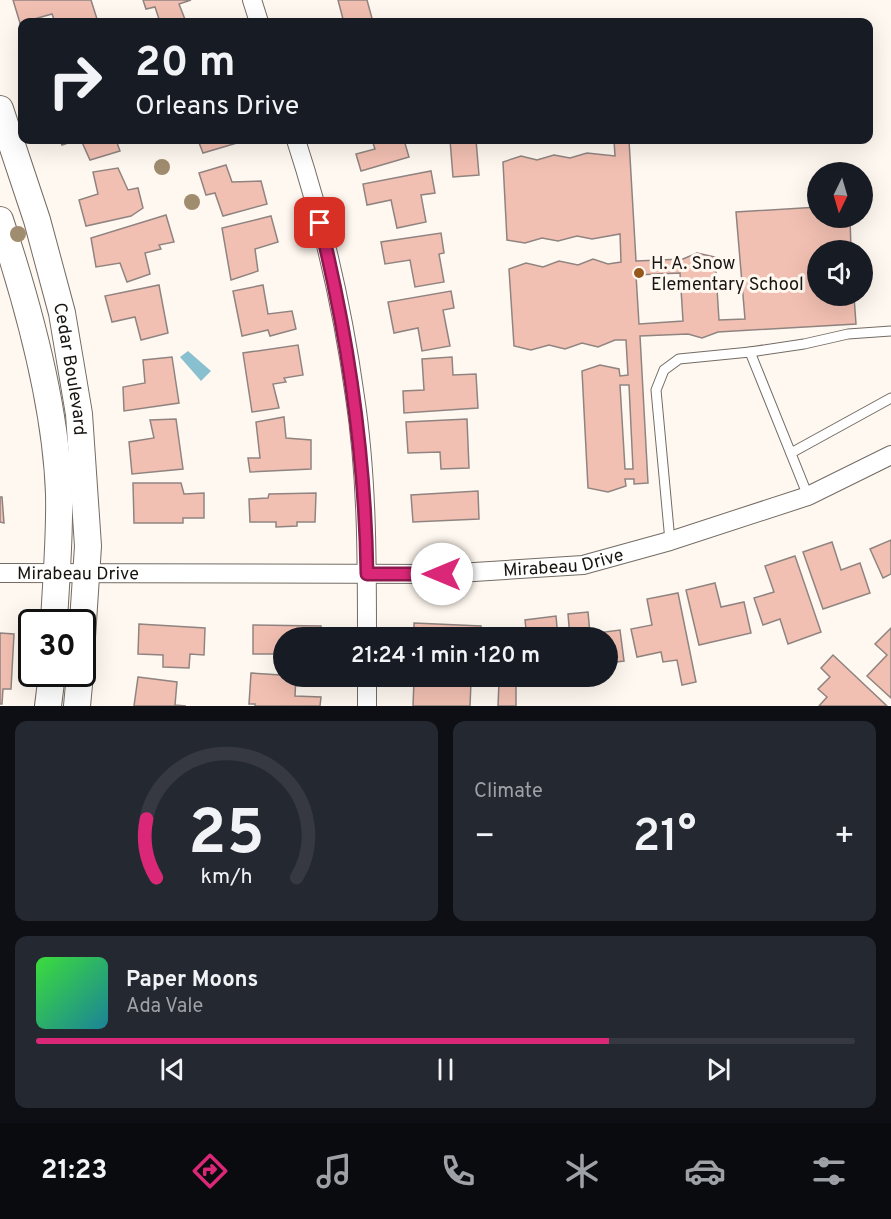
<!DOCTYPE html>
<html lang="en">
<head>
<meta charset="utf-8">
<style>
	body { margin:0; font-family:Overpass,sans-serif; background:#242831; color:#f1f3f6; height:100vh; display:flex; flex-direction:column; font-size:22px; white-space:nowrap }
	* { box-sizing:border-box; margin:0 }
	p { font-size:20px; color:#9ea1a6 }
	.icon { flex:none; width:33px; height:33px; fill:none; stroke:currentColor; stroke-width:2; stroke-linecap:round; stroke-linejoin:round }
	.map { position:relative; height:706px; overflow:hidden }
	.drawer { display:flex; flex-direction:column; gap:15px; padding:15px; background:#0d0f14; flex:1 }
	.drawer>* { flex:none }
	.banner { position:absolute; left:18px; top:18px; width:855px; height:126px; border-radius:12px; box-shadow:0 6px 24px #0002; background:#171b24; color:#f1f3f6; overflow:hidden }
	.needle { width:39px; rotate:185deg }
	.buttons { position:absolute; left:807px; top:162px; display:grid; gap:12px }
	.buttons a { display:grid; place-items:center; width:66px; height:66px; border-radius:50%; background:#171b24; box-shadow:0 6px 24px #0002; font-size:30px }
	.speed { position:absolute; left:18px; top:609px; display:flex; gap:12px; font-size:30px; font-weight:700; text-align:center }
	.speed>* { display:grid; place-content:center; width:78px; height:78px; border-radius:50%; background:#171b24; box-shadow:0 6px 24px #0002; line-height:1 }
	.speed .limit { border:3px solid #111; border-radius:9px; background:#fff; color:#111 }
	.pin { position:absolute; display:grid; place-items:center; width:51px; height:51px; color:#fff; margin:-26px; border-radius:12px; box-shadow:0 3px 9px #0006 }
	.me { position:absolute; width:66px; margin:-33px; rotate:270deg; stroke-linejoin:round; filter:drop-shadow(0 0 4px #0008) }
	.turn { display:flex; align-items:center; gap:21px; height:126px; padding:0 18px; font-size:27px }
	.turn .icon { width:78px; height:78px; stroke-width:2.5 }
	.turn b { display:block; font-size:42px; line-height:51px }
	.big { font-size:45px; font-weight:600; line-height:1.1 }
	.drawer .widget { flex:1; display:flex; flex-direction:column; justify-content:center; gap:9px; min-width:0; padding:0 21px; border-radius:12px; background:#242831 }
	.drawer .dial { align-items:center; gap:0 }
	.dial svg { height:156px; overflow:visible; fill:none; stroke:#363941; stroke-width:7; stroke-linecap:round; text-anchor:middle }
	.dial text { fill:#f1f3f6; stroke:none }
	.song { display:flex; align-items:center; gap:18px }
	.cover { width:72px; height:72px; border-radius:9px; background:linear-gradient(135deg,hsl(120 70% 55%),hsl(190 70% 35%)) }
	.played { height:6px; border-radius:3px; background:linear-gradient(90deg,#db2777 70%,#363941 70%) }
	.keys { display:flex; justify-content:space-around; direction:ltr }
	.heat { display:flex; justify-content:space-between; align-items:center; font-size:33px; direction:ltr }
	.drawer .tiles { flex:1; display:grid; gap:15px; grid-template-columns:1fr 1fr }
	.widget:last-child { grid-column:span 2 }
	.trip { position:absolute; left:273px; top:627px; width:345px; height:60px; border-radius:30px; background:#171b24; box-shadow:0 6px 24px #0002; font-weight:600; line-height:60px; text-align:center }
	.tabs { display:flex; height:96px; justify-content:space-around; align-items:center; background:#090b0e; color:#9ea1a6 }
	.tabs .icon { width:42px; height:42px }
	.tabs .on { color:#db2777 }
	.tabs b { font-size:27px; color:#f1f3f6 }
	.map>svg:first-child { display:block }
	.water { fill:#89c0d0 }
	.building { fill:#f2c0b2; stroke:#908481; stroke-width:1.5; fill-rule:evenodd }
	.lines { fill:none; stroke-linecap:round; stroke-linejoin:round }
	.lane-casing { stroke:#736c64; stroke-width:11 }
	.street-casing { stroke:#736c64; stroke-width:20 }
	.secondary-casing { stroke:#736c64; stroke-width:28 }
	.lane { stroke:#fff; stroke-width:9 }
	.street { stroke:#fff; stroke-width:18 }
	.secondary { stroke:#fff; stroke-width:26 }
	.tree { fill:#a08c6e }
	.route-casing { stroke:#8e194d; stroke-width:15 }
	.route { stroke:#db2777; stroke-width:10 }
	.poi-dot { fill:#95571c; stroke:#fff8f0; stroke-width:2 }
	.labels { text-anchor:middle; stroke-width:6; stroke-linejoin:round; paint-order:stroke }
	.poi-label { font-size:18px; fill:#171411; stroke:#fff8f0; text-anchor:start }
	.street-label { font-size:18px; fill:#171411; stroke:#fff8f0 }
</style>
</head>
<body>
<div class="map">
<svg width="891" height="706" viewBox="0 0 891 706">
	<rect width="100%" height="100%" fill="#fff8f0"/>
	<!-- water -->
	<polygon class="water" points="188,351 211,371 201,381 180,357"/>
	<!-- building -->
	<g class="building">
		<polygon points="13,0 91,0 97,19 87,22 55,22 52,14 20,23"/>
		<polygon points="143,0 191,0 179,4 186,22 160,22 155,7 146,9"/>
		<polygon points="338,0 367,0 373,22 330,22 343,19"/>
		<polygon points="60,140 77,140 62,145"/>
		<polygon points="81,140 116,140 120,151 90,160"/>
		<polygon points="198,140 247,140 203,153"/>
		<polygon points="372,140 404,140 409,157 361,171 356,154 375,149"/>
		<polygon points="450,140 476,140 479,175 453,177"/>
		<path d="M614 140H629L636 261 683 259 697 253 715 257 719 320 745 319 736 212 818 207V218H850L851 250H818V296H854L856 324 718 332 702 338 688 334 640 336 648 483 634 484V479H625L626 486 608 492 588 488 582 371 600 365 619 369 620 376 628 375 626 340H615L598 347 582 343 565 349 549 345 531 350 514 346 509 269 526 263 543 267 559 261 578 265 593 259 608 264 621 262 620 234 592 239 577 236 558 241 542 238 525 243 507 240 503 162 521 156 537 160 554 155 570 158 587 153 615 156ZM680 273 683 321 639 324 636 275ZM620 385H629L633 469H625Z"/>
		<polygon points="226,165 232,182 261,181 267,204 223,216 215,193 206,195 199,173"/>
		<polygon points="118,168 128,190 138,188 143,208 131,216 86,226 79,200 98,194 93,172"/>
		<polygon points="431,171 435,193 421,195 426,222 397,228 391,200 367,205 363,184"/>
		<polygon points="166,215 174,242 159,245 161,249 145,253 150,274 127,282 120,263 96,267 91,238"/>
		<polygon points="271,216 278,242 255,249 258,271 231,280 222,228"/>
		<polygon points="441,233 444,253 439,254 444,282 415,287 410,260 385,264 381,242"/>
		<polygon points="159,285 168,333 141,340 135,317 112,322 105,296"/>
		<polygon points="263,285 268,314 292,311 296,329 270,336 268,330 242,336 233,291"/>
		<polygon points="451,291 454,308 443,310 450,346 422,351 418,328 394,333 388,302"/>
		<polygon points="298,345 303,375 284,378 286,382 273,384 279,408 252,412 243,353"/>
		<polygon points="172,357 179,403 124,411 123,387 145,383 143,360"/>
		<polygon points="452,357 453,375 476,374 478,408 404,413 403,391 424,390 422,359"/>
		<polygon points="284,417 286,438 311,440 311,469 250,472 248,458 260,458 256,422"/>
		<polygon points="176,419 183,469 132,474 129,442 154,438 150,420"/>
		<polygon points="467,419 469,468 441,469 440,452 408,453 406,422"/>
		<polygon points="133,483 181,483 184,494 204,493 204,518 183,518 183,523 134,523"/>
		<polygon points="478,491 479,519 413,522 411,495"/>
		<polygon points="316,493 315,522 297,522 297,526 276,527 276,522 250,522 249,499 268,498 269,494"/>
		<polygon points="0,497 2,497 4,523 0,522"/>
		<polygon points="891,540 891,574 883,578 870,549"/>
		<polygon points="832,542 841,570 860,563 870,593 823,609 803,552"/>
		<polygon points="795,556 821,632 788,644 780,619 763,625 754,598 774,592 765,566"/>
		<polygon points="715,583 721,607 744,602 751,633 699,645 686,590"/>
		<polygon points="678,593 696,682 682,685 677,660 663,662 661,652 637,657 631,629 652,625 647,599"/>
		<polygon points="588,612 590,634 620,630 624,661 608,663 608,638 570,638 568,614"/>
		<polygon points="556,616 558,638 527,638 525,620"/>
		<polygon points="414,623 481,626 481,638 414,638"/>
		<polygon points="139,624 205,628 204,655 190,654 189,668 163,667 163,655 138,654"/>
		<polygon points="253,625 321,626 321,638 284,638 284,654 253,654"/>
		<polygon points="891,628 891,698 867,676 887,655 875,644"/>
		<polygon points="0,633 14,634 11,689 3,689 2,704 0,704"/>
		<polygon points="833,655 887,706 819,706 827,697 818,689 830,677 821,668"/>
		<polygon points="251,673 296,676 295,696 321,697 320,706 255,706 255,704 249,704"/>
		<polygon points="138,677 177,682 175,705 186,706 134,706"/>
		<polygon points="414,680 471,682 470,706 413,706"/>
		<polygon points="499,682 516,683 516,706 498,706"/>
	</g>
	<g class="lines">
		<!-- lane casing -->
		<g class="lane-casing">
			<g id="lane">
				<polyline points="750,352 804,344 848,334 891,331"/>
				<polyline points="791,453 891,398"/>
				<polyline points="670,541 656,390 664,370 679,359 750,352 808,496"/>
			</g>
		</g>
		<!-- street casing -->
		<g class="street-casing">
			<g id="street">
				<polyline points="252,0 259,22"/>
				<path d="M296 140C323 223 343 310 355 397 367 476 367 558 367 638"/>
				<path id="s1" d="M0 573 442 574 583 565 670 541 808 496 891 455"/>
				<polyline points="367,676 367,706"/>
			</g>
		</g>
		<!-- secondary casing -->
		<g class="secondary-casing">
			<g id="secondary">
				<path id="s2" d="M0 109 37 220 62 313 79 414 88 546 82 637"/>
				<path d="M0 220C28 304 56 405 59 494 60 537 56 580 54 622"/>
				<polyline points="48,706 52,674"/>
				<polyline points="77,706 80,674"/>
			</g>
		</g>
		<!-- lane -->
		<use href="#lane" class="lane"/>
		<!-- street -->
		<use href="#street" class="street"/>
		<!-- secondary -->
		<use href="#secondary" class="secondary"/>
	</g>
	<!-- trees -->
	<g class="tree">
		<circle cx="162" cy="167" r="8"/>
		<circle cx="192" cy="202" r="8"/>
		<circle cx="18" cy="234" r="8"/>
	</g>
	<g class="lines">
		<!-- route casing -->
		<g class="route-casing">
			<path id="route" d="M320 223C349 341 365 453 367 574H442"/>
		</g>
		<!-- route -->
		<use href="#route" class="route"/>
	</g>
	<!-- markers -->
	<circle class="poi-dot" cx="639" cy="273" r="6"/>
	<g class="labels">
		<!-- poi labels -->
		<g class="poi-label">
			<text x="651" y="269">H. A. Snow<tspan x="651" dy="21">Elementary School</tspan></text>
		</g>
		<!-- street labels -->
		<g class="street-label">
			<text dy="6" stroke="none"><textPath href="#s2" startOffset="270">Cedar Boulevard</textPath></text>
			<text dy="6" stroke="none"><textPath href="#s1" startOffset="564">Mirabeau Drive</textPath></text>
			<text dy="6" stroke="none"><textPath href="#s1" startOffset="78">Mirabeau Drive</textPath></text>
		</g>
	</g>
</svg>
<div class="buttons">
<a><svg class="needle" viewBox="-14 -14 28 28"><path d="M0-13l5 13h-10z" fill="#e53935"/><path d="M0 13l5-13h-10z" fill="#9ea1a6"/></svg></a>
<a><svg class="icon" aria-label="sound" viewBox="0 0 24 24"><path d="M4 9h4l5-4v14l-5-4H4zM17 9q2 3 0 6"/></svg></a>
</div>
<div class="speed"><div class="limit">30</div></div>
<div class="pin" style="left:320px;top:223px;background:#d93025"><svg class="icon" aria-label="arrive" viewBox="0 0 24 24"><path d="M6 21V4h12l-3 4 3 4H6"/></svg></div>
<svg class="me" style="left:442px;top:574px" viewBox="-20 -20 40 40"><circle r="19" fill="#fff"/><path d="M0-13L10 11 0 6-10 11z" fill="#db2777"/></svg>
<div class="trip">21:24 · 1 min · 120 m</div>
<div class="banner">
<div class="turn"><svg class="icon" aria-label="right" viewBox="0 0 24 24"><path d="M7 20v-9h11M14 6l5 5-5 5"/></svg><div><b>20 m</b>Orleans Drive</div></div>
</div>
</div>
<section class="drawer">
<div class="tiles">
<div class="widget dial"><svg viewBox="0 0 100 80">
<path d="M14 69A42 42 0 1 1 86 69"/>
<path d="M14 69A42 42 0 0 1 9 39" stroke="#db2777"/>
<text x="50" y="56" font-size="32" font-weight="700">25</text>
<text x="50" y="72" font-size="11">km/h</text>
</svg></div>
<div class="widget"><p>Climate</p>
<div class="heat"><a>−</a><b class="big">21°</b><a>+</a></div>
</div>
<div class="widget">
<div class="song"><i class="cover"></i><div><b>Paper Moons</b><p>Ada Vale</p></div></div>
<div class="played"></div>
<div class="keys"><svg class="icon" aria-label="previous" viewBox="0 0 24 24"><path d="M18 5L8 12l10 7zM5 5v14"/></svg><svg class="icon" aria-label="pause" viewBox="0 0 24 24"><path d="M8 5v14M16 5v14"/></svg><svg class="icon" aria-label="next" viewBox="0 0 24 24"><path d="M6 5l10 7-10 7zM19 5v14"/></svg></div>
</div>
</div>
</section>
<nav class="tabs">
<b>21:23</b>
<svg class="icon on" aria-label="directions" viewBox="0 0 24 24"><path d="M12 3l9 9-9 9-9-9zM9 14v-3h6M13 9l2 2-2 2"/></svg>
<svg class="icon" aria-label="music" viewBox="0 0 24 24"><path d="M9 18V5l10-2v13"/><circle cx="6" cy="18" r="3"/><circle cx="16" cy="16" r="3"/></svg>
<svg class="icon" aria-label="phone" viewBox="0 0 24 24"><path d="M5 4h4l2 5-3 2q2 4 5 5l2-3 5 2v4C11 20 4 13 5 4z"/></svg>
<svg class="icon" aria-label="climate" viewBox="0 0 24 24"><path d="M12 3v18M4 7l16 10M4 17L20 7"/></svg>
<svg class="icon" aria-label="car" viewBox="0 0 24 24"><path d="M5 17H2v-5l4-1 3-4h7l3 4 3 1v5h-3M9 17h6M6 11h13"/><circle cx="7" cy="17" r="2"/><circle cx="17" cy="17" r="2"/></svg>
<svg class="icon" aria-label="filters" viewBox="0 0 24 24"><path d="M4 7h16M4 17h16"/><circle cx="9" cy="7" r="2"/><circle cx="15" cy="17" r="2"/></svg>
</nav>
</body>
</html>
